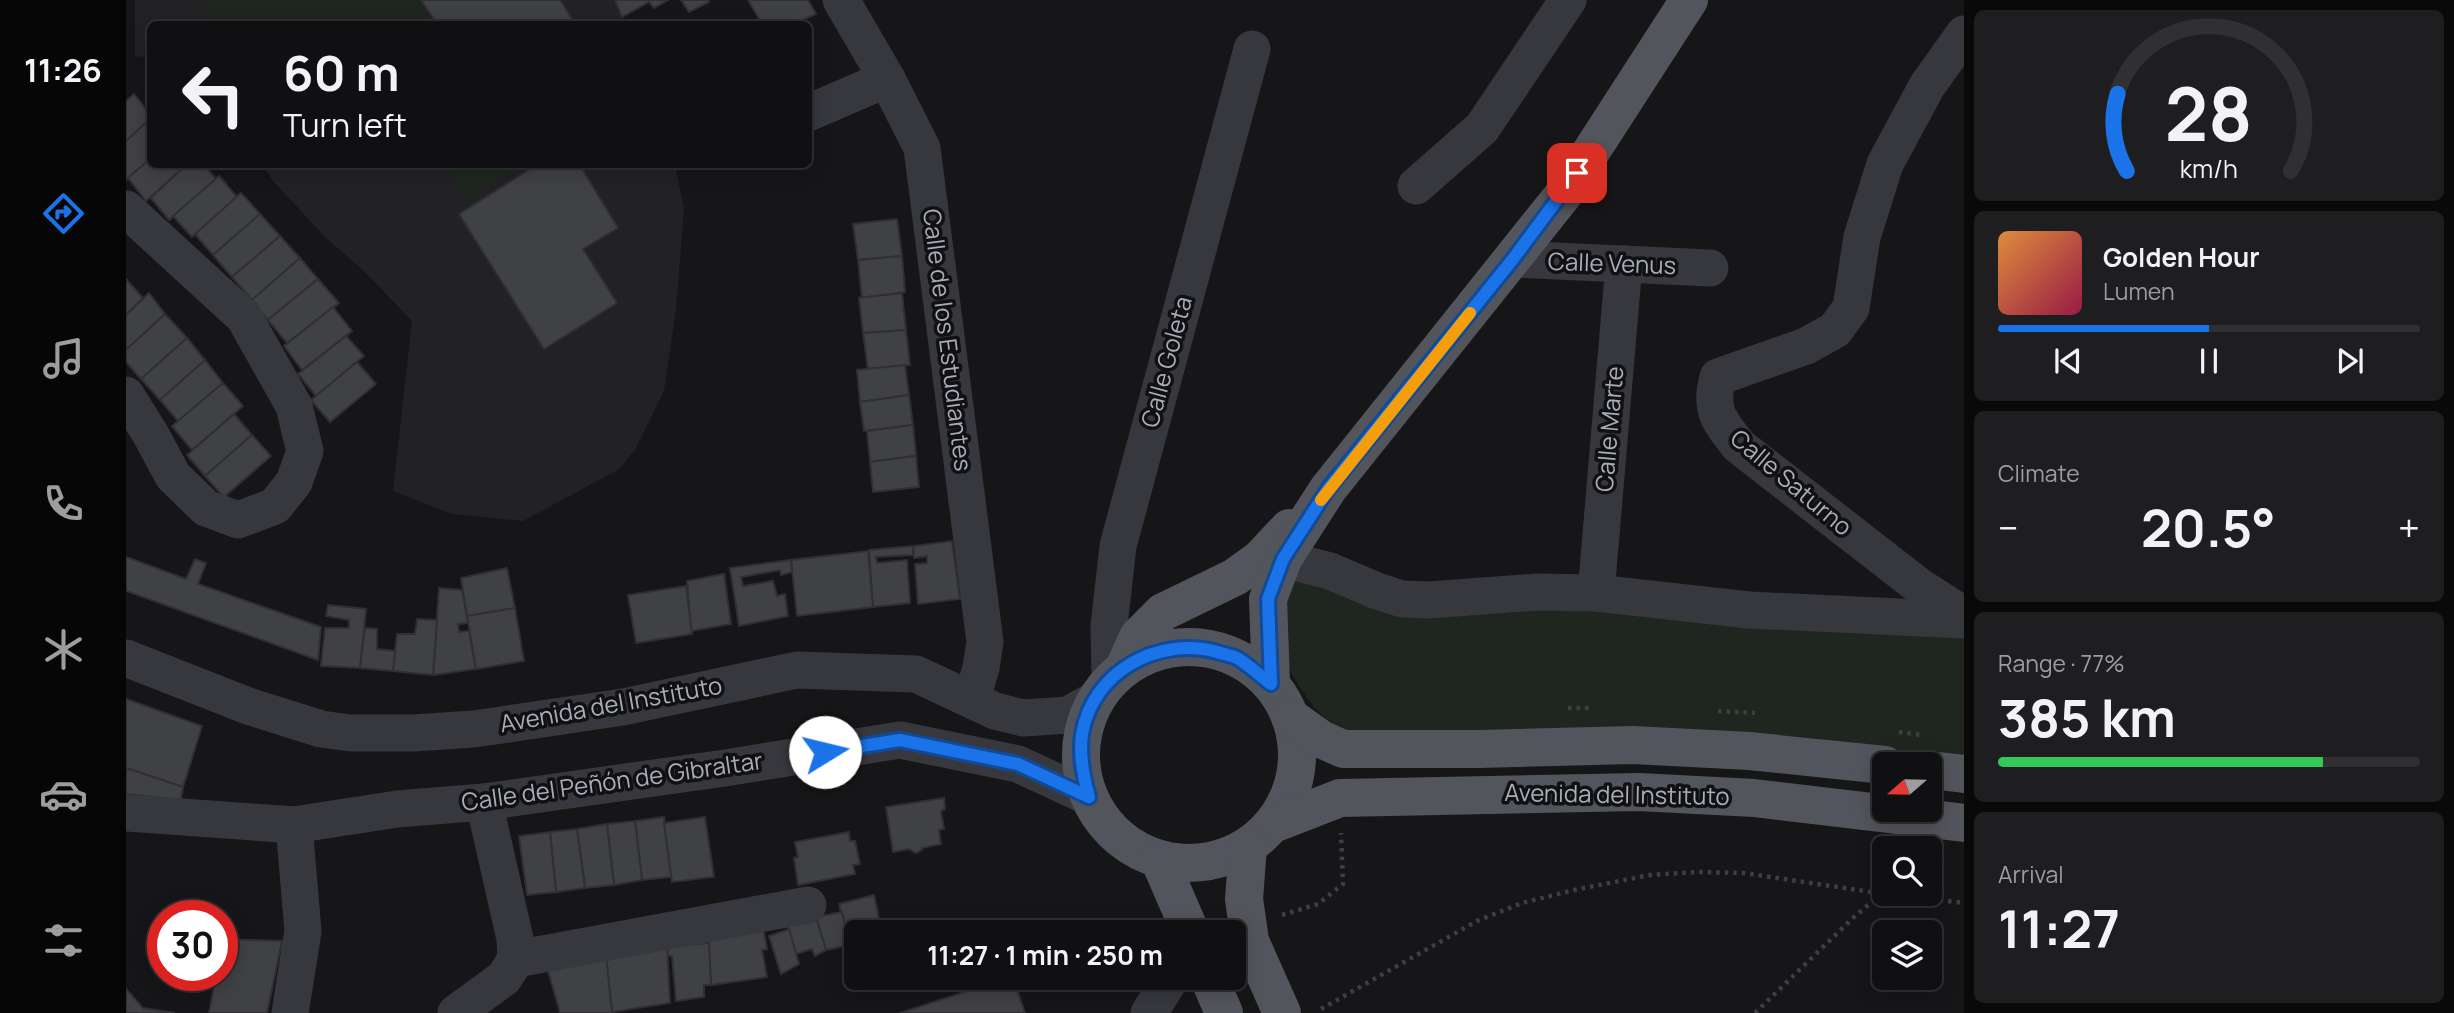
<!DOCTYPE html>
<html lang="en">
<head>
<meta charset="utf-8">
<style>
	body { margin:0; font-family:Manrope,sans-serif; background:#1e1e20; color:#f1f3f6; height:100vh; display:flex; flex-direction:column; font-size:26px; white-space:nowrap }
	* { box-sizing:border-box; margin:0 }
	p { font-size:23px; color:#9c9d9f }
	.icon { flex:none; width:38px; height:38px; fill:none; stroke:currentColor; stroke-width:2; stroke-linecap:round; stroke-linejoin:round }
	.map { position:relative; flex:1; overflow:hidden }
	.panel { display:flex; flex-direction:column; gap:10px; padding:10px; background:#09090a; width:490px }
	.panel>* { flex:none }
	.top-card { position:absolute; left:21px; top:21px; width:665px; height:147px; border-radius:10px; box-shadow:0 4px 18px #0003,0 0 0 2px #303032; background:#101012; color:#f1f3f6; overflow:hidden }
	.needle { width:46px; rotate:250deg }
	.controls { position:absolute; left:1746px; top:752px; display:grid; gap:14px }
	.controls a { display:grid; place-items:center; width:70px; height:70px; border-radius:10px; background:#101012; box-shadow:0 4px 18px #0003,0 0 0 2px #303032; font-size:35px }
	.speed { position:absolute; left:21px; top:900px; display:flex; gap:14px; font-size:35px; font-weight:700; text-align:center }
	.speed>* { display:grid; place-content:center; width:91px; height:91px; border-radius:50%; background:#101012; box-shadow:0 4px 18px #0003,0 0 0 2px #303032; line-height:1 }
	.speed .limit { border:10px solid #d22; background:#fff; color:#111 }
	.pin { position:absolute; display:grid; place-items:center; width:60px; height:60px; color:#fff; margin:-30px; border-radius:14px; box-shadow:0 4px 10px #0006 }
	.me { position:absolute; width:77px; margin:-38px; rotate:81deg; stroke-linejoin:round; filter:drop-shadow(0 0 5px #0008) }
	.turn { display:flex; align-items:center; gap:24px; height:147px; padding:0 21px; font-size:32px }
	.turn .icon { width:91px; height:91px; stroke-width:2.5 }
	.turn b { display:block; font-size:49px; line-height:60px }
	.big { font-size:52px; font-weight:700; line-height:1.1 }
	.panel .widget { flex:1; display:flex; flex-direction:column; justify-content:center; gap:10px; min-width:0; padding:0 24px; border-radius:10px; background:#1e1e20 }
	.panel .dial { align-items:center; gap:0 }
	.dial svg { height:182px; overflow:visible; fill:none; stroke:#303032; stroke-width:7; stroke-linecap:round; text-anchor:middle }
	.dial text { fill:#f1f3f6; stroke:none }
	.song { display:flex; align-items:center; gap:21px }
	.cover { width:84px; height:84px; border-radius:10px; background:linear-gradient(135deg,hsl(30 70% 55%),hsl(340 70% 35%)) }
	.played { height:7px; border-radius:4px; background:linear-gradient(90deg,#1a73e8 50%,#303032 50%) }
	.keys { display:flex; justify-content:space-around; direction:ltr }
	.heat { display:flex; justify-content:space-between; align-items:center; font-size:38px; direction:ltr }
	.charge { height:10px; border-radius:5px; background:linear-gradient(90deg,#34c759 77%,#303032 0) }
	.trip { position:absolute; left:718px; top:920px; width:402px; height:70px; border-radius:10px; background:#101012; box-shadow:0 4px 18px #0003,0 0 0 2px #303032; font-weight:700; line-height:70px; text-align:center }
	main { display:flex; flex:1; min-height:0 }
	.tab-bar { display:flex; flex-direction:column; width:126px; justify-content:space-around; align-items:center; background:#060607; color:#9c9d9f }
	.tab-bar .icon { width:49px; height:49px }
	.tab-bar .active { color:#1a73e8 }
	.tab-bar b { font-size:32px; color:#f1f3f6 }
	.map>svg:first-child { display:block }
	.built { fill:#222225 }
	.green { fill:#1e261f }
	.building { fill:#404145; stroke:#303034; stroke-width:2 }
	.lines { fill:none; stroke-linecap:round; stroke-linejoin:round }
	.path { stroke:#3d3f44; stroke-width:4.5; stroke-dasharray:3.5 5; stroke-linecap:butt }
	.minor { stroke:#37383d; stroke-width:37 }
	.major { stroke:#53555c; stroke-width:38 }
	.route-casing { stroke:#114b97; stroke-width:18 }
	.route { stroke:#1a73e8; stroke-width:12 }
	.slow { stroke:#f59e0b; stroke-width:12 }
	.labels { text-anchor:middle; stroke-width:7; stroke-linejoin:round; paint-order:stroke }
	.street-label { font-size:24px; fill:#a8adb8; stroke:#111113 }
</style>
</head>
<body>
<main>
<nav class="tab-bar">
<b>11:26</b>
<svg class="icon active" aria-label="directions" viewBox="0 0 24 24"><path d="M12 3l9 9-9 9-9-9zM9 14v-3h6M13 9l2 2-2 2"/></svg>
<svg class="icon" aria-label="music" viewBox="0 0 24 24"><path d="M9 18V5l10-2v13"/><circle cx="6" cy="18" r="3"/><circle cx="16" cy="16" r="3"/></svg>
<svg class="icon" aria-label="phone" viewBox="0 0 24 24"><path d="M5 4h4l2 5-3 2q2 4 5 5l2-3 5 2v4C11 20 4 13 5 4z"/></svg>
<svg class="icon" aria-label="climate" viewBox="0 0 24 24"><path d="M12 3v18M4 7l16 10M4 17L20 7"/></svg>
<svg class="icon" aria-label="car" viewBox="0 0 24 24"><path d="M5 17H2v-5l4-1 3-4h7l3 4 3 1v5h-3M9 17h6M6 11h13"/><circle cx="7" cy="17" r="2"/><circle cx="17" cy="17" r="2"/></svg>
<svg class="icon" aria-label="filters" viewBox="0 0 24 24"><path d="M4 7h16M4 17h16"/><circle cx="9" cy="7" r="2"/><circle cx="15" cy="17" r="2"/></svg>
</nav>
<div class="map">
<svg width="1838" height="1013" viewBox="0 0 1838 1013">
	<rect width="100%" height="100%" fill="#161618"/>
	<!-- built -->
	<g class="built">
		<polygon points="9,0 489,0 499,24 24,24 24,58 9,56"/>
		<polygon points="136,165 549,165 558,208 550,310 538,391 509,450 492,470 397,521 326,514 267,491 286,321 240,273 200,238 147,181"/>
	</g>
	<!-- green -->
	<g class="green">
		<polygon points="75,0 292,0 307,24 90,24"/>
		<polygon points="395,164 396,166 342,200 320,165"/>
		<path d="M1167 571 1409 607 1838 636V760L1626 733 1232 735C1219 729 1205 724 1195 714 1178 698 1150 653 1153 628 1155 609 1163 589 1167 571Z"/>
	</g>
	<!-- building -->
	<g class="building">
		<polygon points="295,0 434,0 449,24 311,24"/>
		<polygon points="489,0 542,0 528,8 523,2 496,17"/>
		<polygon points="555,0 582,0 583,2 563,12"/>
		<polygon points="622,0 682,0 690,14 667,24 636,24"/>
		<polygon points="8,94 24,114 24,119 0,141 0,101"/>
		<polygon points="24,119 24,159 0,180 0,141"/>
		<polygon points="24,159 24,164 61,164 20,201 2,178"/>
		<polygon points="61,164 77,164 90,179 43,220 25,198"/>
		<polygon points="412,164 453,164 492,228 457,249 491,303 418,349 333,214"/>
		<polygon points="93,176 111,197 66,237 47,216"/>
		<polygon points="115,193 134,214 87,255 69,234"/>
		<polygon points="134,214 154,236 106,277 87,255"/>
		<polygon points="771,219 776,256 732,260 727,224"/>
		<polygon points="154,236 174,258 126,300 106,277"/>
		<polygon points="776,256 779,292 736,298 732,260"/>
		<polygon points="174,258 192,279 142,320 126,300"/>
		<polygon points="0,279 17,298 0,315"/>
		<polygon points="192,279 213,303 161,343 142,320"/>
		<polygon points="23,293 39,314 0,350 0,315"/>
		<polygon points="776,293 780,330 737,333 733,298"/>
		<polygon points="207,307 226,331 176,370 158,346"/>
		<polygon points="39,314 61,338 15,379 0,362 0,350"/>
		<polygon points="780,330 784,365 742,369 737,333"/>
		<polygon points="220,336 238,356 190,396 172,374"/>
		<polygon points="61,338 79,360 34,400 15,379"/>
		<polygon points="79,360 97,383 52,421 34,400"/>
		<polygon points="231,362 250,384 204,422 185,400"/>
		<polygon points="779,365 783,395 734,402 731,370"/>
		<polygon points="97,383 117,406 66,450 46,426"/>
		<polygon points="783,395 787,425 738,431 734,402"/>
		<polygon points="108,414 126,435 79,476 61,455"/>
		<polygon points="787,425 790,456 744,462 741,431"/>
		<polygon points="126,435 145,456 98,497 79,476"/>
		<polygon points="790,456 793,487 747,492 744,462"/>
		<polygon points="826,541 834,599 792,604 789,564 801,563 801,556 788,558 787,546"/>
		<polygon points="787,546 787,555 750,557 751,563 781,560 784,603 747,607 743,550"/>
		<polygon points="742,551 747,607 671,616 665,560"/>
		<polygon points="0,557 60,579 69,559 80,563 72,584 195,627 192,660 0,591"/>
		<polygon points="665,560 666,572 655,575 654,570 615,577 617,586 647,581 651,596 659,594 662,616 613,626 604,568"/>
		<polygon points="381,568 389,608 341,616 335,578"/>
		<polygon points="598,574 605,624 565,631 561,581"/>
		<polygon points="560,586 566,634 510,643 502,595"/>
		<polygon points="313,588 336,590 342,623 332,624 333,632 343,631 350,669 307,675"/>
		<polygon points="202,605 240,609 234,668 195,666 199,628 223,628 223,620 200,616"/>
		<polygon points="389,608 398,661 350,669 341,616"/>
		<polygon points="291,619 311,620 307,675 267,671 271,634 289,634"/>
		<polygon points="239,628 251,629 251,649 269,651 267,671 234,668"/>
		<polygon points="0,699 76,726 57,787 0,768"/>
		<polygon points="0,768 57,787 55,800 0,794"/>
		<polygon points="818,798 819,809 815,811 818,829 813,830 815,844 796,848 796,850 790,853 783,849 767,852 760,807"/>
		<polygon points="538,817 545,877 516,880 509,821"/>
		<polygon points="579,817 588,877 546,882 538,823"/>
		<polygon points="509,821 516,880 488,885 481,824"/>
		<polygon points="481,824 488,885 459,888 451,829"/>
		<polygon points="451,829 459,888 430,892 424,832"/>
		<polygon points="424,832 430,892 401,895 393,836"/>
		<polygon points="723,832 724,841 729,841 734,864 727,865 729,874 672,885 668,858 672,857 669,842"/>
		<polygon points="748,895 756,933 730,933 730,944 724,945 713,904"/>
		<polygon points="716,912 724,945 700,950 690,917"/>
		<polygon points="690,917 700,950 689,956 686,949 670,954 661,923"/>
		<polygon points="637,928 641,949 636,950 641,977 585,985 582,936"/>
		<polygon points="663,929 673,964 655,974 643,936"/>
		<polygon points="96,939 156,941 141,1013 83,1013 90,975 96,975"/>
		<polygon points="583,943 585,985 578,985 578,997 550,1001 546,956 542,956 541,946"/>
		<polygon points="541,946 544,1003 486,1012 480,956"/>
		<polygon points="480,956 486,1013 434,1013 421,967"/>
		<polygon points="881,978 887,978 899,1013 774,1013"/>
		<polygon points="0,989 17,1008 49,1013 0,1013"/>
	</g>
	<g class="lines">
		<!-- path -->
		<g class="path">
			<polyline points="1442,708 1465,708"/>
			<polyline points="1592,711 1629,713"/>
			<polyline points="1773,732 1796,735"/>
			<polyline points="1763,894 1838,903"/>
			<polyline points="1156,915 1192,904 1217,884 1215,833"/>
			<polyline points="1195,1009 1351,921 1396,903 1448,890 1524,875 1571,872 1618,873 1759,894"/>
			<polyline points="1629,1013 1728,917 1755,894"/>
		</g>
		<!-- minor -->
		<g class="minor">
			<polyline points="715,0 761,79 796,148 859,642 855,668 846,698"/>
			<path d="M1838 34 1801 86 1759 164 1736 237 1725 308 1709 330 1680 346 1592 377C1583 410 1593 421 1613 446L1793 586 1838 615"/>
			<polyline points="682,113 761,79"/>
			<polyline points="1290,186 1356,128 1442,0"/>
			<polyline points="0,209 118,317 168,406 179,451 168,482 149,506 112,520 80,508 47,476 25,435 0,395"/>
			<polyline points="1387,259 1584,268"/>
			<polyline points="1134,559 1157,559 1204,571 1251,591 1276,599 1303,600 1411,592 1470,593 1623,610 1838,620"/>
			<polyline points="1470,593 1498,264"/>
			<polyline points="0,658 122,706 195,729 225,733 287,733 348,729 497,707 671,670 790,674 869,711 897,718 942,715 969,700"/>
			<polyline points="984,680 983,626 992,546 1126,49"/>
			<polyline points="0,813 168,825 271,809 358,802 599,768 774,740 892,764 963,797"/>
			<polyline points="390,959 682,905"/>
			<polyline points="164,1013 177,931 168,825"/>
			<polyline points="330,1013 378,978 390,959 389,939 358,802"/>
			<polyline points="1023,1013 1045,978"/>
		</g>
		<!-- major -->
		<g class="major">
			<circle cx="1063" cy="755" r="108"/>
			<polyline points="998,668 1012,637 1037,612 1109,577 1134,559 1163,528"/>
			<polyline points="1145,684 1142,599 1157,559 1202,489 1437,195 1563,0"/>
			<polyline points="1164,717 1195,739 1217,749 1353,749 1507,745 1623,751 1759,765"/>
			<polyline points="1804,770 1838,774"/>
			<polyline points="1147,824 1214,798 1513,792 1628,798 1838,823"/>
			<polyline points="1122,846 1118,899 1124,941 1156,1013"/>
			<polyline points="1033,859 1065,933"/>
			<polyline points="1083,978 1098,1013"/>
		</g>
	</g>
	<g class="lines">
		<!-- route casing -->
		<g class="route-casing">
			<path id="route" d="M699 752 774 740 892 764 963 797C957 776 953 756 956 734 967 671 1032 636 1091 652 1097 654 1105 655 1111 658 1123 665 1134 676 1145 684L1142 599 1157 559 1202 489 1387 259 1451 173"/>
		</g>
		<!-- route -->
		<use href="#route" class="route"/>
		<!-- slow -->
		<polyline class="slow" points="1195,500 1344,313"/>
	</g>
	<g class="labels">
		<!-- street labels -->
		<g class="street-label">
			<text transform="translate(1486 264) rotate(2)" y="8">Calle Venus</text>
			<text transform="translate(821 340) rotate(83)" y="8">Calle de los Estudiantes</text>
			<text transform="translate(1041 362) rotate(-75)" y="8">Calle Goleta</text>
			<text transform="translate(1484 429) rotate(-85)" y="8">Calle Marte</text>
			<text transform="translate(1665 483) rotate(40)" y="8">Calle Saturno</text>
			<text transform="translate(485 705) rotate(-10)" y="8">Avenida del Instituto</text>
			<text transform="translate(486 782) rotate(-8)" y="8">Calle del Peñón de Gibraltar</text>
			<text transform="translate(1491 795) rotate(1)" y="8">Avenida del Instituto</text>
		</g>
	</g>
</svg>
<div class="controls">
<a><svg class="needle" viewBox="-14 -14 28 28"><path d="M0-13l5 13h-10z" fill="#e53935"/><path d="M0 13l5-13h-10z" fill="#9c9d9f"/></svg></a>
<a><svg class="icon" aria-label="search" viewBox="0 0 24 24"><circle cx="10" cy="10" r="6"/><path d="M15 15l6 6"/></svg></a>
<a><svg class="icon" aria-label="layers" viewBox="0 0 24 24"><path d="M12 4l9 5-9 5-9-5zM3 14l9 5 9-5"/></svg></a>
</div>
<div class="speed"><div class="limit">30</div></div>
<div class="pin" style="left:1451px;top:173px;background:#d93025"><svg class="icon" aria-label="arrive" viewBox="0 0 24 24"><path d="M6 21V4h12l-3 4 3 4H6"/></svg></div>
<svg class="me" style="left:699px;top:752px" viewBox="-20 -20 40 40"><circle r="19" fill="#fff"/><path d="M0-13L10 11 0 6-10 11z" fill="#1a73e8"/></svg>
<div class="trip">11:27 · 1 min · 250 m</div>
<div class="top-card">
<div class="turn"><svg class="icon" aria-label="left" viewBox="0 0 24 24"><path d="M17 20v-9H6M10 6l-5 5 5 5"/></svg><div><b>60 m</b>Turn left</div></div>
</div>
</div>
<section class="panel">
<div class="widget dial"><svg viewBox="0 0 100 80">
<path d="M14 69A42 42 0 1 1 86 69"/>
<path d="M14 69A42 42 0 0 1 10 35" stroke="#1a73e8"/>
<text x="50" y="56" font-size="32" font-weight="700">28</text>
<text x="50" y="72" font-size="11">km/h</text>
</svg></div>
<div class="widget">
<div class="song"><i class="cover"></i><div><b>Golden Hour</b><p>Lumen</p></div></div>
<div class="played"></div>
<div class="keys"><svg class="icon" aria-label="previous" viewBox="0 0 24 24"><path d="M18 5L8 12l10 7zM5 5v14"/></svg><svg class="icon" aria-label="pause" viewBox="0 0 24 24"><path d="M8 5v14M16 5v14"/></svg><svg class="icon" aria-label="next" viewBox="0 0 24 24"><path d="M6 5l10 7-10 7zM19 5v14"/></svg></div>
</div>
<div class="widget"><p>Climate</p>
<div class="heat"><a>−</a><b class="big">20.5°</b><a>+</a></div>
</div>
<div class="widget"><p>Range · 77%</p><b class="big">385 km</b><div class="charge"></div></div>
<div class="widget"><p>Arrival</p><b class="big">11:27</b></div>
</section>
</main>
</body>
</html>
